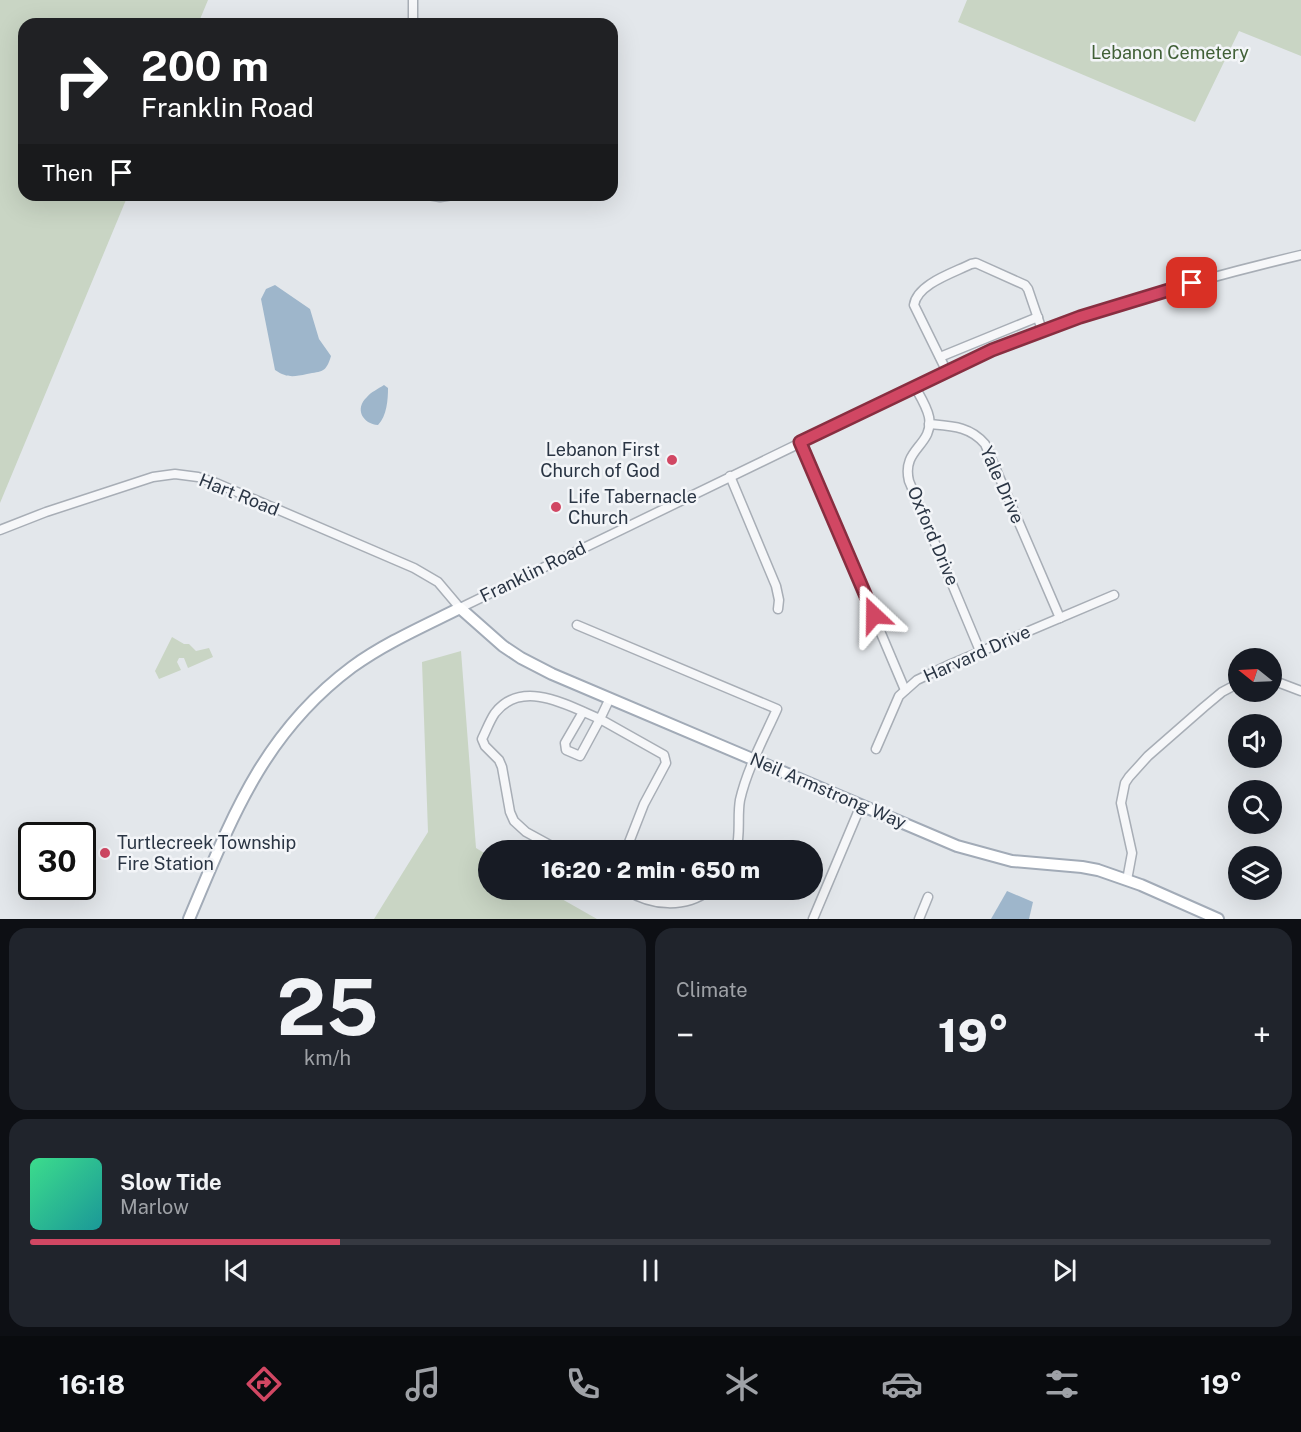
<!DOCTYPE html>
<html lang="en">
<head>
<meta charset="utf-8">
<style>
	body { margin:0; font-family:"Public Sans",sans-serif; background:#20242c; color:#f1f3f6; height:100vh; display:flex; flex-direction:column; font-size:22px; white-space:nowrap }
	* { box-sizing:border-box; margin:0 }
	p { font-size:20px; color:#9ea1a6 }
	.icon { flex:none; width:33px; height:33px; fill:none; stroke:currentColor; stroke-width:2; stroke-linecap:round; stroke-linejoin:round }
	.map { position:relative; height:919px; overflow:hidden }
	.details { display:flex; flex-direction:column; gap:9px; padding:9px; background:#0d0f14; flex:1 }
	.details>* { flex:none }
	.banner { position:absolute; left:18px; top:18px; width:600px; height:183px; border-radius:18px; box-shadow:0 6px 24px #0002; background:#202124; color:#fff; overflow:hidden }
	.needle { width:39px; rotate:288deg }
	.buttons { position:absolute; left:1228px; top:648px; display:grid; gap:12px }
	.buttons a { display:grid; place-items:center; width:54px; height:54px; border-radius:50%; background:#171b24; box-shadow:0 6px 24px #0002; font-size:30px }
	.speed { position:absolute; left:18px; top:822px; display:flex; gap:12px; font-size:30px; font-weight:700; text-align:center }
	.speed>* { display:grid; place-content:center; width:78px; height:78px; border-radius:50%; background:#171b24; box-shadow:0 6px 24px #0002; line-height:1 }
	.speed .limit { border:3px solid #111; border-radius:9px; background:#fff; color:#111 }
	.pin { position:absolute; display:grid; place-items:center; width:51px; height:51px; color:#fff; margin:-26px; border-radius:12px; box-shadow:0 3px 9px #0006 }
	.me { position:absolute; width:66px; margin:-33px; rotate:337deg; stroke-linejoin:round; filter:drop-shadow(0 0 4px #0008) }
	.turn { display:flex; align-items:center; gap:21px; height:126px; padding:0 24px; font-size:27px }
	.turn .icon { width:78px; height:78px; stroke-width:2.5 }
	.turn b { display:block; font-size:42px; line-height:51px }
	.then { display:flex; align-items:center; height:57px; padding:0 24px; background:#0003; gap:12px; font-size:22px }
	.big { font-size:45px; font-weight:800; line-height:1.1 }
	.details .card { flex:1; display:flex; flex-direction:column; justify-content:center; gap:9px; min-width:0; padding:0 21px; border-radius:18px; background:#20242c }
	.details .dial { align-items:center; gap:0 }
	.dial b { font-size:78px; line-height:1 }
	.song { display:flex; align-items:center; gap:18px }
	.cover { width:72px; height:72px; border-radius:9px; background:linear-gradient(135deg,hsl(150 70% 55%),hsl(180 70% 35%)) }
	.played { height:6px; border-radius:3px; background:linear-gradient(90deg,#d14763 25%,#363941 25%) }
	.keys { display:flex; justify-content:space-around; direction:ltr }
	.heat { display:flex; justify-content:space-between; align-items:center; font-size:33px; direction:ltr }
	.details .tiles { flex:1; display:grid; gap:9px; grid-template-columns:1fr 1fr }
	.card:last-child { grid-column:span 2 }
	.trip { position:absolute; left:478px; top:840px; width:345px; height:60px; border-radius:30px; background:#171b24; box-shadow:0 6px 24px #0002; font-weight:800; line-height:60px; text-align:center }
	.dock { display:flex; height:96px; justify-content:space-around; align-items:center; background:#090b0e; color:#9ea1a6 }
	.dock .icon { width:42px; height:42px }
	.dock .current { color:#d14763 }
	.dock b { font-size:27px; color:#f1f3f6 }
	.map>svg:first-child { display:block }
	.green { fill:#c9d5c4 }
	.water { fill:#9eb6cb }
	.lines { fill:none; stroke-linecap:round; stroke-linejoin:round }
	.minor-casing { stroke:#a8aeb6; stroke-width:11 }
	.major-casing { stroke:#a2abb7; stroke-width:14 }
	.minor { stroke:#f6f7f9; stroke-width:8 }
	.major { stroke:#fff; stroke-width:10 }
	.route-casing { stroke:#882e40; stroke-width:15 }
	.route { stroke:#d14763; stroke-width:10 }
	.poi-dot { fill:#d14763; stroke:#f3f5f8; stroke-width:2 }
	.labels { text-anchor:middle; stroke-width:5; stroke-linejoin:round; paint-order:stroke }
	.park-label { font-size:18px; fill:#416037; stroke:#f3f5f8 }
	.poi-label { font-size:18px; fill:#2a3544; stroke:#f3f5f8; text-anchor:start }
	.street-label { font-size:18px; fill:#2a3544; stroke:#f3f5f8 }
</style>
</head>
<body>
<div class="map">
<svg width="1301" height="919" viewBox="0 0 1301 919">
	<rect width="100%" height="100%" fill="#e3e7eb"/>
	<!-- green -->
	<g class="green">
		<polygon points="0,0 208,0 198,24 24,24 24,195 128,195 0,503"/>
		<polygon points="967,0 1301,0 1301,56 1239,31 1195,122 958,22"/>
		<polygon points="172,637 184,644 189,644 196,651 209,648 213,657 188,668 184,658 179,658 177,662 181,670 159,679 155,671"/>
		<polygon points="461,651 476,848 489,856 489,890 546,890 597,919 374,919 428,832 422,662"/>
	</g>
	<!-- water -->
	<g class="water">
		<path d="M275 285 310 309 319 339 331 356C326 373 322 371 307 374 293 377 287 378 275 370L261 299 266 289Z"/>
		<path d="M384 385 388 388C388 399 387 416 378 425 363 424 354 409 367 397 371 392 378 389 384 385Z"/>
		<polygon points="1007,891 1033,902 1029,919 991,919"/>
	</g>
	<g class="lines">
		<!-- minor casing -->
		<g class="minor-casing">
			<g id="minor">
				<polyline points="413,24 413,0"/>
				<polyline points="428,195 440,197 453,195"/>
				<polyline points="940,357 1038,317"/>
				<path d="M947 372 914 305C917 284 953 273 971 264L976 263 1025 285 1028 289 1042 330"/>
				<path d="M915 387C920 396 927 407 929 417 934 446 901 448 909 481L980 651"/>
				<path d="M929 424C951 426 970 426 985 444L1060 618"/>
				<polyline points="800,442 905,690"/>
				<polyline points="730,476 776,586 779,600 778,609"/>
				<path d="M0 530 46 512 153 477 175 474 198 477 216 483 414 568 438 582 460 608 992 350C1093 310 1195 280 1301 255"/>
				<path d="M577 625 777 709C764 738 747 769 740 800 737 817 741 834 736 850"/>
				<polyline points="1272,680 1301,691"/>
				<polyline points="583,712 565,743 566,750 580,756 600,719 664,755 666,763 644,804 626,850"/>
				<polyline points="876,749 899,696 917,680 951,664 1114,595"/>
				<path d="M559 850 526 832 514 821 510 812 502 767 499 760 485 746 482 739C486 731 490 720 495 713 522 678 569 706 600 719L610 698"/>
				<polyline points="1127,880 1132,853 1121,803 1125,783 1129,777 1148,756 1204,707 1222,692 1239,683"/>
				<path d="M626 890C652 906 684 909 710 890"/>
				<polyline points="813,919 861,805"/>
				<polyline points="919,919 928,897"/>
			</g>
		</g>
		<!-- major casing -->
		<g class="major-casing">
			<path id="major" d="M189 919C231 820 262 734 352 667 385 643 424 626 460 608L503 646 521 658 552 674 957 846 1012 861 1082 867 1098 870 1141 885 1218 919"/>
		</g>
		<!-- minor -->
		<use href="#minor" class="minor"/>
		<!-- major -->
		<use href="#major" class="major"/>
	</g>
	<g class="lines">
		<!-- route casing -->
		<g class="route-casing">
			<polyline id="route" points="874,615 800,442 992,350 1080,317 1192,283"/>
		</g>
		<!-- route -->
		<use href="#route" class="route"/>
	</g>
	<!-- markers -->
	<g class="poi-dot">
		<circle cx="672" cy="460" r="6"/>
		<circle cx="556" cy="507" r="6"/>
		<circle cx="105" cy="853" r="6"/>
	</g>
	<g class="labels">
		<!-- park labels -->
		<g class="park-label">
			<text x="1170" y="59">Lebanon Cemetery</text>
		</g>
		<!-- poi labels -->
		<g class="poi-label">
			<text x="660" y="456" text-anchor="end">Lebanon First<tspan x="660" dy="21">Church of God</tspan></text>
			<text x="568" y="503">Life Tabernacle<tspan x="568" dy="21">Church</tspan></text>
			<text x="117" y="849">Turtlecreek Township<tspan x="117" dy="21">Fire Station</tspan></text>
		</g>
		<!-- street labels -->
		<g class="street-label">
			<text transform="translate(1002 485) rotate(66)" y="6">Yale Drive</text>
			<text transform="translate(239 495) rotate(22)" y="6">Hart Road</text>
			<text transform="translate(933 536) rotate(67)" y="6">Oxford Drive</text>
			<text transform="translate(533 572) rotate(-26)" y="6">Franklin Road</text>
			<text transform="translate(977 654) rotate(-24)" y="6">Harvard Drive</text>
			<text transform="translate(828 791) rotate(23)" y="6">Neil Armstrong Way</text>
		</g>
	</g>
</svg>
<div class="buttons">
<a><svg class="needle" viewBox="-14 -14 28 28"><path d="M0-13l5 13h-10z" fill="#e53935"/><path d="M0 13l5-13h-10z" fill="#9ea1a6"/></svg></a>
<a><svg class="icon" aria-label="sound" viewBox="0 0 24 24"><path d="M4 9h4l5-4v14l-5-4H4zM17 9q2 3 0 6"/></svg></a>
<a><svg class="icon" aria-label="search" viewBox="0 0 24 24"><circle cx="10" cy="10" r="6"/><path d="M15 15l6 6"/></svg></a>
<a><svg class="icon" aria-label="layers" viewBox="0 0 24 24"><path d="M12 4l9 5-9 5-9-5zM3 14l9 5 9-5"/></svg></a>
</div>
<div class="speed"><div class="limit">30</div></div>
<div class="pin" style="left:1192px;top:283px;background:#d93025"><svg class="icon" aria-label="arrive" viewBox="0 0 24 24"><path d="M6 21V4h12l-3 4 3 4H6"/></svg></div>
<svg class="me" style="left:874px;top:615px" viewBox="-20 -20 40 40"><path d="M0-17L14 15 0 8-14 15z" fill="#d14763" stroke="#fff" stroke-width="4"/></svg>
<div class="trip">16:20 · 2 min · 650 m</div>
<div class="banner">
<div class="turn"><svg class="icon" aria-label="right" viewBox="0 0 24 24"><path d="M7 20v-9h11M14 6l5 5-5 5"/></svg><div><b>200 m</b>Franklin Road</div></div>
<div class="then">Then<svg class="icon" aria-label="arrive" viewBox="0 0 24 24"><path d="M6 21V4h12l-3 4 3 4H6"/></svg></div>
</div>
</div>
<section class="details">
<div class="tiles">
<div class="card dial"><b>25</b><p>km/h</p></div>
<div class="card"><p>Climate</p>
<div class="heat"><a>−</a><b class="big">19°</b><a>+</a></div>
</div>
<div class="card">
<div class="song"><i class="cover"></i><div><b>Slow Tide</b><p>Marlow</p></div></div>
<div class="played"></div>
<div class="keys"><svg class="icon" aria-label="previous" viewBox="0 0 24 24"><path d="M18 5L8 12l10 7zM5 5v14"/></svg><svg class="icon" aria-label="pause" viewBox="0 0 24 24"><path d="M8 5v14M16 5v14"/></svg><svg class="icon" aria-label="next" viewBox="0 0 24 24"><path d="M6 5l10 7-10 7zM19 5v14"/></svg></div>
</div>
</div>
</section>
<nav class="dock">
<b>16:18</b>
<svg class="icon current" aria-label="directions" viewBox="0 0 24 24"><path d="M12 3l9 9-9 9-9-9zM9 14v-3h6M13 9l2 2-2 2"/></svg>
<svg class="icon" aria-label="music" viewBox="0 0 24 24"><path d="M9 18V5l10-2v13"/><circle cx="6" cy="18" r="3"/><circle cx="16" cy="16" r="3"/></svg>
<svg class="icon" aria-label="phone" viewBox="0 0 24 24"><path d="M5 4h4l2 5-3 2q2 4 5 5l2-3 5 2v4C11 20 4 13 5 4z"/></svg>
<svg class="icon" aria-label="climate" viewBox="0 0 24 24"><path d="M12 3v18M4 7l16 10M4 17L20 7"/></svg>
<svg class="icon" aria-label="car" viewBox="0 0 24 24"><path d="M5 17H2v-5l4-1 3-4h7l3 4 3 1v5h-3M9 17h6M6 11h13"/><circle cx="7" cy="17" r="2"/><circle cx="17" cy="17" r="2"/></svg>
<svg class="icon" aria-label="filters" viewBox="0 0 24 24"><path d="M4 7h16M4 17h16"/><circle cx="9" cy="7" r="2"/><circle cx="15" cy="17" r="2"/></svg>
<b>19°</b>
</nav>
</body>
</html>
